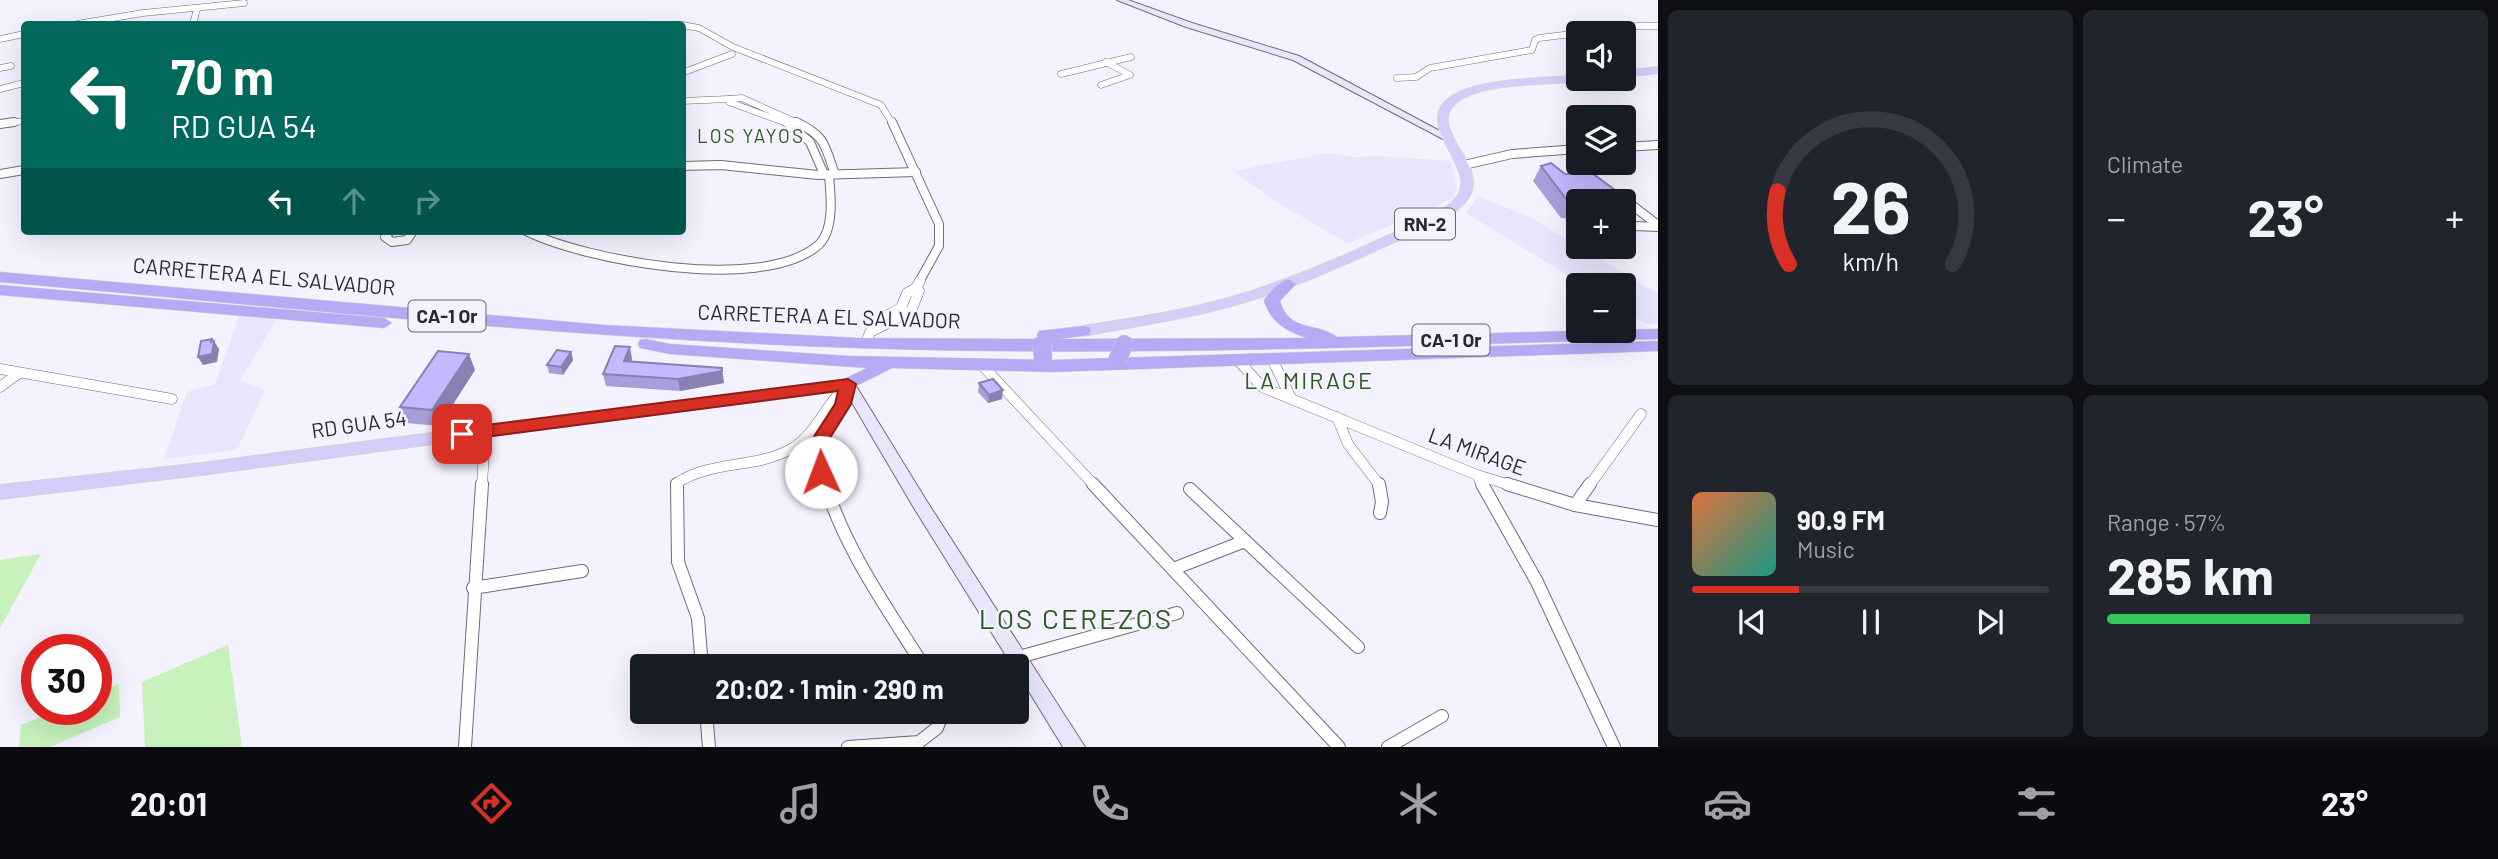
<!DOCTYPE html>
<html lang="en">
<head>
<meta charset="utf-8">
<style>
	body { margin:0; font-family:Barlow,sans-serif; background:#20242c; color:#f1f3f6; height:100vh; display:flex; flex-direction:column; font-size:26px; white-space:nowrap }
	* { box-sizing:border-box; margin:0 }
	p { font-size:23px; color:#9ea1a6 }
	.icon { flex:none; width:38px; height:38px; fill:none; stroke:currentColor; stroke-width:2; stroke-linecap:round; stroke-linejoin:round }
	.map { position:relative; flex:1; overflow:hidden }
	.panel { display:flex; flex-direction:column; gap:10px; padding:10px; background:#0d0f14; width:840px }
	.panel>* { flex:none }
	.top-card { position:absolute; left:21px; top:21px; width:665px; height:214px; border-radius:7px; box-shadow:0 7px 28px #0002; background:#00695c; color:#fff; overflow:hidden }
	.controls { position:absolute; left:1566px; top:21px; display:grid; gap:14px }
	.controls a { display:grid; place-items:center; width:70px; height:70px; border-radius:7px; background:#171b24; box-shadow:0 7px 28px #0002; font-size:35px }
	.speed { position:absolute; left:21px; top:634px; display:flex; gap:14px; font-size:35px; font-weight:700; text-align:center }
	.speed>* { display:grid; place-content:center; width:91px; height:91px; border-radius:50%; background:#171b24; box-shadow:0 7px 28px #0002; line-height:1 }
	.speed .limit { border:10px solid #d22; background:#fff; color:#111 }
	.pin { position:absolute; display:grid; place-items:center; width:60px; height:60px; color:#fff; margin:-30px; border-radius:14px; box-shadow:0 4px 10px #0006 }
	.me { position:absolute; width:77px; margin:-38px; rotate:358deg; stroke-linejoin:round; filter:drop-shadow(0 0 5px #0008) }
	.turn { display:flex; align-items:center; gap:24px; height:147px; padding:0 35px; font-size:32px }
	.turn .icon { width:91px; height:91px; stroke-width:2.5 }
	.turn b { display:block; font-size:49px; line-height:60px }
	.lanes { display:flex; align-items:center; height:66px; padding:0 35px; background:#0003; justify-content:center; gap:35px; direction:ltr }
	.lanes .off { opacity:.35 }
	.big { font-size:52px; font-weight:700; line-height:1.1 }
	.panel .widget { flex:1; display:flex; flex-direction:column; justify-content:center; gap:10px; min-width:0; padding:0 24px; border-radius:10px; background:#20242c }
	.panel .dial { align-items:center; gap:0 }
	.dial svg { height:182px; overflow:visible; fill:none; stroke:#363941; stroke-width:7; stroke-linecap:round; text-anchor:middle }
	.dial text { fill:#f1f3f6; stroke:none }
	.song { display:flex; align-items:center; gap:21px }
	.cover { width:84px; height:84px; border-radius:10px; background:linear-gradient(135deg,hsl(20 70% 55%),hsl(170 70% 35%)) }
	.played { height:7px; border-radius:4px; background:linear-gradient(90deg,#d93025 30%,#363941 30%) }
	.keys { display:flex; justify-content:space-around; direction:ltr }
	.heat { display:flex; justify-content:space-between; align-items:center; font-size:38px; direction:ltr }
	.charge { height:10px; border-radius:5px; background:linear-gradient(90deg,#34c759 57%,#363941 0) }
	.panel .tiles { flex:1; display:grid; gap:10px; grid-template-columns:repeat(2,1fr) }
	.trip { position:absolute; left:630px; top:654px; width:399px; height:70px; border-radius:7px; background:#171b24; box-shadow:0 7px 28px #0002; font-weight:700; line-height:70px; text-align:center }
	.tabs { display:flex; height:112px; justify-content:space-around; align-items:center; background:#090b0e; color:#9ea1a6 }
	.tabs .icon { width:49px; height:49px }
	.tabs .selected { color:#d93025 }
	.tabs b { font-size:32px; color:#f1f3f6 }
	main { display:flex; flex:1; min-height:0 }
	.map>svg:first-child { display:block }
	.built { fill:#e8e6fc }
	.green { fill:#c7f1ba }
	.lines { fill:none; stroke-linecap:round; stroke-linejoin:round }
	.street-far3-casing { stroke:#6f6d7e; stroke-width:7 }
	.street-far2-casing { stroke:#6f6d7e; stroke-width:10 }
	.street-far1-casing { stroke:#6f6d7e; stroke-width:11 }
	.street-casing { stroke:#6f6d7e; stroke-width:14 }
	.secondary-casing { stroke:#6f6d7e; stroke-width:2 }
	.primary-casing { stroke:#d4d4d6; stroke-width:2 }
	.highway-casing { stroke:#d4d4d6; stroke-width:1 }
	.street-far3 { stroke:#fff; stroke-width:6 }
	.street-far2 { stroke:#fff; stroke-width:8 }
	.street-far1 { stroke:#fff; stroke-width:10 }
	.street { stroke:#fff; stroke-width:12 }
	.secondary { fill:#e9e6fc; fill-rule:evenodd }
	.primary { fill:#d3cdf9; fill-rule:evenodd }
	.highway { fill:#b5abf5; fill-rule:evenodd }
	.highway-bridge-casing { stroke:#d4d4d6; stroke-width:19; stroke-linecap:butt }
	.highway-bridge { stroke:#b5abf5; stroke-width:18 }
	.wall { fill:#a79fdb }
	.shaded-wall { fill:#8882b2 }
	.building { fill:#c2b9ff; stroke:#8882b2; stroke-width:2 }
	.route { fill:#d93025; stroke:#8d1f18; stroke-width:2 }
	.labels { text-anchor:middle; stroke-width:5; stroke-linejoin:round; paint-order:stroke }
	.far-neighbourhood-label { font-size:19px; letter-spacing:2px; fill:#2d591f; stroke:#f3f2fe }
	.shield { fill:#f3f2fe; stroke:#66656e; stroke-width:2 }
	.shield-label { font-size:19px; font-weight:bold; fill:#2a2931 }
	.street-label { font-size:21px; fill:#2a2931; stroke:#f3f2fe }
	.neighbourhood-label { font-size:23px; letter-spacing:2px; fill:#2d591f; stroke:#f3f2fe }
	.near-neighbourhood-label { font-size:28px; letter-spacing:2px; fill:#2d591f; stroke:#f3f2fe }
</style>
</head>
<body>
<main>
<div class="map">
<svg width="1658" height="747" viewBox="0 0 1658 747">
	<rect width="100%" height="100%" fill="#f3f2fe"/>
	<!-- built -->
	<g class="built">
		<polygon points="1328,153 1352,157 1378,156 1451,161 1457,190 1451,199 1431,209 1348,243 1278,203 1233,171"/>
		<polygon points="1478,196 1530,217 1658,294 1658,323 1646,324 1624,310 1624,285 1584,285 1466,213"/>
		<polygon points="240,314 277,318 240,381 265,390 237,450 164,459 187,392 215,384"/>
	</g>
	<!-- green -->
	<g class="green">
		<polygon points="41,554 0,628 0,560"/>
		<polygon points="228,645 242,747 145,747 142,682"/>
		<polygon points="119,684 120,717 50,747 19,747 21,725 61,709 96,709 96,694"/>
	</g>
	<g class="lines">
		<!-- street-far3 casing -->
		<g class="street-far3-casing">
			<g id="street-far3">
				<polyline points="77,24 143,13 244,3"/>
				<polyline points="193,24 197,9"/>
				<polyline points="682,25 699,28 733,47 881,105 893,124"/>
				<polyline points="0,39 24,34"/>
				<polyline points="0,68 11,66"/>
				<polyline points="682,73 732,54"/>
				<polyline points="1061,74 1131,57"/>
				<polyline points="1397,78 1416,77 1430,68 1532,50 1535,40 1539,38 1637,26 1658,26"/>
				<polyline points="1101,85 1130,75 1106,62"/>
				<polyline points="0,89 24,83"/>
				<polyline points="682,101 729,99"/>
				<polyline points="0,124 24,121"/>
				<polyline points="789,124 729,102 729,99 742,98 800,124"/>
			</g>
		</g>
		<!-- street-far2 casing -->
		<g class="street-far2-casing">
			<g id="street-far2">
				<polyline points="786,122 810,142 823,172 829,176"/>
				<path d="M796 122C824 135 825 144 834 172L829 176"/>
				<polyline points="892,122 939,224 939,246 919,282"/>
				<polyline points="0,124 14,122"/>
				<polyline points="1624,147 1658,145"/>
				<polyline points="1464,165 1512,154 1578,149"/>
				<polyline points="682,166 721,165 818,175 916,172"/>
				<polyline points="0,174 24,170"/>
				<polyline points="1620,196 1658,225"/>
				<polyline points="1635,226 1658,227"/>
				<polyline points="390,231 385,237 392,242 407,240 413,231"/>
				<path d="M526 231C587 261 759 292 816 247 835 233 831 196 829 176"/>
			</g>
		</g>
		<!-- street-far1 casing -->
		<g class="street-far1-casing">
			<g id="street-far1">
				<polyline points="874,330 911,311 919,291 916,288"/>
				<polyline points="868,337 875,322 901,308 907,293 916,288 920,281"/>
				<polyline points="1272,359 1291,398"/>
				<polyline points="1238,360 1262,387 1477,475 1513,486"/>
				<polyline points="981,364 1095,486"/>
				<polyline points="0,369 172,399"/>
				<polyline points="0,387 19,373"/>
				<polyline points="1337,417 1348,444 1380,486"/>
				<polyline points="1477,475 1483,486"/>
				<polyline points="482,486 485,431"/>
				<path d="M677 486V483C712 460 755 469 791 449 816 435 826 403 848 384"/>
				<polyline points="825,486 814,449 843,404 848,384"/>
				<polyline points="1589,486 1641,414"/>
			</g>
		</g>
		<!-- street casing -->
		<g class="street-casing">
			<g id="street">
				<polyline points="677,484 678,562 698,618 702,667"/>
				<path d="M825 484C846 551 887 608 924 667"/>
				<polyline points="1093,484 1339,747"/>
				<polyline points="1379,484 1382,502 1380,513"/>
				<polyline points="1482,484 1537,582 1614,747"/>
				<polyline points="1507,484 1575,505 1658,520"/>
				<polyline points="1190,489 1358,647"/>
				<polyline points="1575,505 1590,484"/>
				<polyline points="1173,569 1245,541"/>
				<polyline points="473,588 582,571"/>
				<polyline points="1019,657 1177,613"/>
				<polyline points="706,712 709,747"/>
				<polyline points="465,747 482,484"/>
				<polyline points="848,747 919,742 937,728 943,712"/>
				<polyline points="1388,747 1442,716"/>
			</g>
		</g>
		<!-- secondary casing -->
		<g class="secondary-casing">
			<g id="secondary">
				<polygon points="1117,0 1128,0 1192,23 1299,56 1451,137 1443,139 1293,60 1186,27"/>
				<polygon points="848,379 853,381 926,500 1085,747 1063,747 1017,672 1017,667 1013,667 914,508 841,384"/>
			</g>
		</g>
		<!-- primary casing -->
		<g class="primary-casing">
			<g id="primary">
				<polygon points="1658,67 1658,73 1624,77 1624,71"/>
				<path d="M1578 76V79H1585L1580 82C1550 84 1471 82 1452 107 1430 136 1502 173 1459 208 1438 226 1409 236 1383 247 1338 268 1293 288 1245 302 1192 318 1137 326 1083 336L1076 331 1083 326C1134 318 1185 311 1235 296 1283 282 1328 263 1374 242 1399 230 1428 221 1450 204 1486 175 1424 139 1441 107 1458 77 1548 78 1578 76Z"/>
				<polygon points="848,379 856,384 854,388 201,475 0,499 0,485 201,463"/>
			</g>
		</g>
		<!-- highway casing -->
		<g class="highway-casing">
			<g id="highway">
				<path d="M0 272 604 325 858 338 1039 339 1037 335 1039 331 1083 326 1089 327 1091 331 1089 335 1059 339 1307 338C1286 331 1270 322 1264 300 1270 292 1279 282 1288 279L1296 284 1280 301C1289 333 1318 322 1337 337L1658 329V339C1391 346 1124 357 857 348 571 339 285 307 0 282Z"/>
				<polygon points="0,285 384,318 392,323 384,328 0,295"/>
				<polygon points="646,339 670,344 848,356 1052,360 1658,341 1658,351 1052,372 892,368 848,390 839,384 842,380 867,368 670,354 640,348 638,344 640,340"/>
			</g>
		</g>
		<!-- street-far3 -->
		<use href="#street-far3" class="street-far3"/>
		<!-- street-far2 -->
		<use href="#street-far2" class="street-far2"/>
		<!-- street-far1 -->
		<use href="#street-far1" class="street-far1"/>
		<!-- street -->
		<use href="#street" class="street"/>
		<!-- secondary -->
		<use href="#secondary" class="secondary"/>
		<!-- primary -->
		<use href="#primary" class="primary"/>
		<!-- highway -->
		<use href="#highway" class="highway"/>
		<!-- highway-bridge casing -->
		<g class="highway-bridge-casing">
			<g id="highway-bridge">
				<polyline points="1042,344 1043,359"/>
				<polyline points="1117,361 1124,344"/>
			</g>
		</g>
		<!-- highway-bridge -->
		<use href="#highway-bridge" class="highway-bridge"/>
	</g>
	<!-- wall -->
	<g class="wall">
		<polygon points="1541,166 1565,174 1631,202 1624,212 1624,201 1578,201 1578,220 1561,218 1533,181"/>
		<polygon points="571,352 573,360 563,375 549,373 547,365"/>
		<polygon points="632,359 631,362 722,368 724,383 680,391 606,386 603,374"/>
		<polygon points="475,370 439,426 406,423 400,407"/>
		<polygon points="979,383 1002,399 988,403 978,392"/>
	</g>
	<!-- shaded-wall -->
	<g class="shaded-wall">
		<polygon points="212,339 214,343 214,341 219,349 217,362 203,365 198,357 211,342"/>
		<polygon points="630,347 632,359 626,373 624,361"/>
		<polygon points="571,352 573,360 563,375 561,367"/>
		<polygon points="469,354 475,370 439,426 432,410"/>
		<polygon points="722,371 724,383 680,391 678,379"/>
		<polygon points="1003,390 1002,399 988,403 989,395"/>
	</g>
	<!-- building -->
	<g class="building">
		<polygon points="1551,163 1565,174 1592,173 1631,202 1625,209 1624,201 1578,201 1578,204 1570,204 1541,166"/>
		<polygon points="212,339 211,342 214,341 212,354 198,357 201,341"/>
		<polygon points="615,346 630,347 624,361 722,368 722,371 678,379 603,374"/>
		<polygon points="557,350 571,352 561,367 547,365"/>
		<polygon points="438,351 469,354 432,410 400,407"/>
		<polygon points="993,379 1003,390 989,395 979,383"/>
	</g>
	<!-- route -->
	<polygon class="route" points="848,379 856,384 851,404 823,449 830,472 828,476 815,476 806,449 835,404 838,391 462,440 453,434 462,428"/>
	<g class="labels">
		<!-- far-neighbourhood labels -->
		<g class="far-neighbourhood-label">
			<text x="751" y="143">LOS YAYOS</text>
		</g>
		<!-- shield labels -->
		<g class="shield">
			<rect x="1395" y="208.5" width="60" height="31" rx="5"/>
			<rect x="408.5" y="300.5" width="77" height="31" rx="5"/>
			<rect x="1412.5" y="324.5" width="77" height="31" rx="5"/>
		</g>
		<g class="shield-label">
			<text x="1425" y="231">RN-2</text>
			<text x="447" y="323">CA-1 Or</text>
			<text x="1451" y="347">CA-1 Or</text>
		</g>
		<!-- street labels -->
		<g class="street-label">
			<text transform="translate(264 277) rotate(5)" y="7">CARRETERA A EL SALVADOR</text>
			<text transform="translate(829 317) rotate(2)" y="7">CARRETERA A EL SALVADOR</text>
			<text transform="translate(359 425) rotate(-8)" y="7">RD GUA 54</text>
			<text transform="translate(1477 452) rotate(20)" y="7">LA MIRAGE</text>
		</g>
		<!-- neighbourhood labels -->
		<g class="neighbourhood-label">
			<text x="1309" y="389">LA MIRAGE</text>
		</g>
		<!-- near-neighbourhood labels -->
		<g class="near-neighbourhood-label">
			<text x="1076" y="629">LOS CEREZOS</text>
		</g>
	</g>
</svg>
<div class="controls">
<a><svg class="icon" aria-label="sound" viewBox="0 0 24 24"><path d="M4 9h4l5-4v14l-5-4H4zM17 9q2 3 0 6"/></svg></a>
<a><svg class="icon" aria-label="layers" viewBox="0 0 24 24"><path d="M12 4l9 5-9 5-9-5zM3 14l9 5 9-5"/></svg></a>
<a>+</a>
<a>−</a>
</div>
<div class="speed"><div class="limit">30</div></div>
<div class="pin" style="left:462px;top:434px;background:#d93025"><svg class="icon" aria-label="arrive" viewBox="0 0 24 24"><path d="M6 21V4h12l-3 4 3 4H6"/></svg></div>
<svg class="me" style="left:821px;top:472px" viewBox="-20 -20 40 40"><circle r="19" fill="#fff"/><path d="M0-13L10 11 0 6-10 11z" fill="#d93025"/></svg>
<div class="trip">20:02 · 1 min · 290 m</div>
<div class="top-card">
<div class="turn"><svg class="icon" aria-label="left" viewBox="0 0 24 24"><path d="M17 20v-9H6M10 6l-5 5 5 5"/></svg><div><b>70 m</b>RD GUA 54</div></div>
<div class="lanes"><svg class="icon" aria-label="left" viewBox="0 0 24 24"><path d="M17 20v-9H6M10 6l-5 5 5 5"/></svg><svg class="icon off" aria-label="ahead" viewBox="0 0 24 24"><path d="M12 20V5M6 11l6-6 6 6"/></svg><svg class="icon off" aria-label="right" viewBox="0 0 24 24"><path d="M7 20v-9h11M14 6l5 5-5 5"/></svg></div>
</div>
</div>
<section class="panel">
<div class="tiles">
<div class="widget dial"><svg viewBox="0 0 100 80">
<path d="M14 69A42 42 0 1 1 86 69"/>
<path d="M14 69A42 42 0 0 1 9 37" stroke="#d93025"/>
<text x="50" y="56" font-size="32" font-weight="700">26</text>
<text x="50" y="72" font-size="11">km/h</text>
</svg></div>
<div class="widget"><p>Climate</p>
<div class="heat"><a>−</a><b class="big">23°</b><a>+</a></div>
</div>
<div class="widget">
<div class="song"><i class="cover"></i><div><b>90.9 FM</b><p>Music</p></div></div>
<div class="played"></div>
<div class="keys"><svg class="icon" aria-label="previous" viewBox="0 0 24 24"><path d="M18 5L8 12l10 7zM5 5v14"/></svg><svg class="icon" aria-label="pause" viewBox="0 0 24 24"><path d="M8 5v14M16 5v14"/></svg><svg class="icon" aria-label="next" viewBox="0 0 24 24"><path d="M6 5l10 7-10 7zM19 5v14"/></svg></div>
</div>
<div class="widget"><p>Range · 57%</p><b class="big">285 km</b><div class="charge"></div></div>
</div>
</section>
</main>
<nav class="tabs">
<b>20:01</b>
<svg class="icon selected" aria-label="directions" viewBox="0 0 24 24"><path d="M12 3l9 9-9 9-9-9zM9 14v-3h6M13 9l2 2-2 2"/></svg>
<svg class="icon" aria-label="music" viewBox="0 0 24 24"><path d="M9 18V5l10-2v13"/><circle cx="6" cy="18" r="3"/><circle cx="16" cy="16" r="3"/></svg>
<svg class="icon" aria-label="phone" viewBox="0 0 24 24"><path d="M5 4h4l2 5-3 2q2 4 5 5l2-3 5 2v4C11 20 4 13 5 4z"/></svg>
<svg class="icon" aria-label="climate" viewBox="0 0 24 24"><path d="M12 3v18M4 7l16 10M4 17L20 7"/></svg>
<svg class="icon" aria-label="car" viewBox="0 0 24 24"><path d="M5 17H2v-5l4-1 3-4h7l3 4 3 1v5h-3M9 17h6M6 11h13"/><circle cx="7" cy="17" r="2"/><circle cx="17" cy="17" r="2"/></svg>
<svg class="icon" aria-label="filters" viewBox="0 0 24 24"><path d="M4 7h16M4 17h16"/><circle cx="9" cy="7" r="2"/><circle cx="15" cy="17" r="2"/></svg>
<b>23°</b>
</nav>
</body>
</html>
